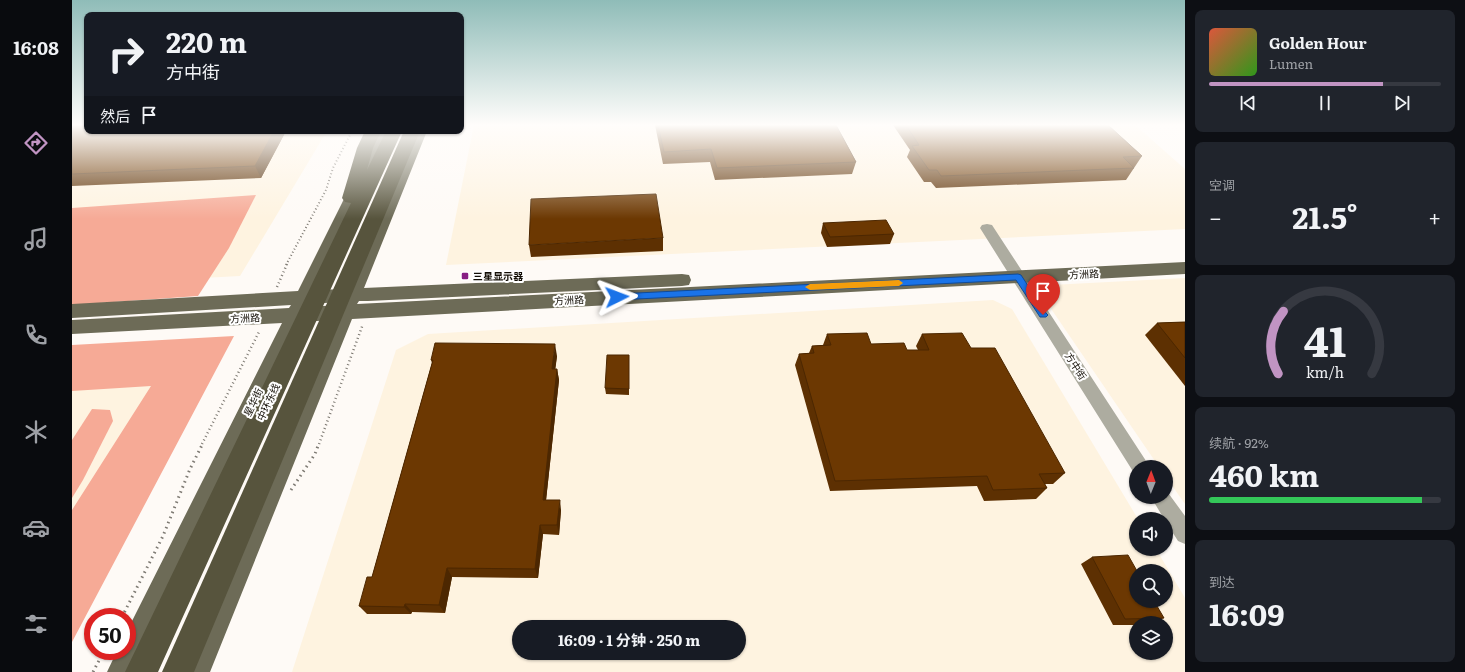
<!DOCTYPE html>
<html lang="zh">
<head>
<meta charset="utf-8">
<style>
	body { margin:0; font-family:Literata,"Noto Sans SC",serif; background:#20242c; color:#f1f3f6; height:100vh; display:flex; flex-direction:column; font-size:15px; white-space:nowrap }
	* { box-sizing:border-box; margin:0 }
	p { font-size:13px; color:#9ea1a6 }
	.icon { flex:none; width:22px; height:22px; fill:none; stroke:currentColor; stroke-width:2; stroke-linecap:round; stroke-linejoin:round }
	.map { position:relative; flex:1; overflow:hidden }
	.sheet { display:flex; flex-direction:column; gap:10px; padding:10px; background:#0d0f14; width:280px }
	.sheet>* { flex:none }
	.guide { position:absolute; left:12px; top:12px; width:380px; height:122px; border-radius:8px; box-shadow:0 1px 3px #0004; background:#171b24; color:#f1f3f6; overflow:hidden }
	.needle { width:26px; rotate:1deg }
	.controls { position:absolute; left:1057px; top:460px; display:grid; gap:8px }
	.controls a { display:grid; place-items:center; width:44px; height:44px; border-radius:50%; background:#171b24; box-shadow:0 1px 3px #0004; font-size:20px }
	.speed { position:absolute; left:12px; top:608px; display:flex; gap:8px; font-size:20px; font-weight:700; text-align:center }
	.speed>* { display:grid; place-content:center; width:52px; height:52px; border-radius:50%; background:#171b24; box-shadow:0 1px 3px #0004; line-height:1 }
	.speed .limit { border:6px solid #d22; background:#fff; color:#111 }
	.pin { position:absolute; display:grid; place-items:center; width:34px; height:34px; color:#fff; margin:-41px -17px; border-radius:50% 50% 50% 0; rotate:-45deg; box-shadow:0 0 4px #0007 }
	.pin .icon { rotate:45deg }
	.me { position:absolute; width:44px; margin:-22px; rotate:87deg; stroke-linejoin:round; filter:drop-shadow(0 0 3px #0008) }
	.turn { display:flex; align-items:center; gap:14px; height:84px; padding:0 16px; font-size:18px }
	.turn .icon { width:52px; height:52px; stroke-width:2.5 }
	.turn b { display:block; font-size:28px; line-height:34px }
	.then { display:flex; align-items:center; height:38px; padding:0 16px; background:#0003; gap:8px; font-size:15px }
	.big { font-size:30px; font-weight:700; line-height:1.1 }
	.sheet .card { flex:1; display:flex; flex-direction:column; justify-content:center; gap:6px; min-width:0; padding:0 14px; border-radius:8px; background:#20242c }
	.sheet .dial { align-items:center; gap:0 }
	.dial svg { height:104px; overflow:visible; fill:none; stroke:#363941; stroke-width:7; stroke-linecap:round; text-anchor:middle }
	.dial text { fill:#f1f3f6; stroke:none }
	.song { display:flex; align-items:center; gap:12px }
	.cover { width:48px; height:48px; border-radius:6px; background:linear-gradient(135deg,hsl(10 70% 55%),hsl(110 70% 35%)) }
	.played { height:4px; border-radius:2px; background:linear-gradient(90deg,#c194c3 75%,#363941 75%) }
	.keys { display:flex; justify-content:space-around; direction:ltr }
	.heat { display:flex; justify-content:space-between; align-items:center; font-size:22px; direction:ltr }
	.charge { height:6px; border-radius:3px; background:linear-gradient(90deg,#34c759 92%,#363941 0) }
	.trip { position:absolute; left:440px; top:620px; width:234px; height:40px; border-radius:20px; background:#171b24; box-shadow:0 1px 3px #0004; font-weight:700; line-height:40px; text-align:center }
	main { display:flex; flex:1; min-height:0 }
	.menu { display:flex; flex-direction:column; width:72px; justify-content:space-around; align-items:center; background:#090b0e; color:#9ea1a6 }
	.menu .icon { width:28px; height:28px }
	.menu .active { color:#c194c3 }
	.menu b { font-size:18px; color:#f1f3f6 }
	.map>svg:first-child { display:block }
	.built { fill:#fef3e0; fill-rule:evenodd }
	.forest { fill:#f6aa96 }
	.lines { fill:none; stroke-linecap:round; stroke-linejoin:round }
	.path-far2 { stroke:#7e7a73; stroke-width:2; stroke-dasharray:1 2.5; stroke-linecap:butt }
	.path-far1 { stroke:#7e7a73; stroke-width:2.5; stroke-dasharray:1 3; stroke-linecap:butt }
	.path { stroke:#7e7a73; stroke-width:3; stroke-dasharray:1.5 4; stroke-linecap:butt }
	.minor { fill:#adaca0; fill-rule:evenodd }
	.major { fill:#6d6b57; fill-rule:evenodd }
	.highway { fill:#57543d; fill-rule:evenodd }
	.wall { fill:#5d3002 }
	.shaded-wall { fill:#4c2701 }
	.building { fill:#6c3802; stroke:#4c2701 }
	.route { fill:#1a73e8; stroke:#114b97 }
	.slow { fill:#f59e0b }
	.poi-dot { fill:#871f85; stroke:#fff; stroke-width:1.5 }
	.labels { text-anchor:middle; stroke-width:4; stroke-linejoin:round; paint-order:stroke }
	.street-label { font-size:10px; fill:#130e06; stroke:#fff }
	.poi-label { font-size:10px; font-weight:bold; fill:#130e06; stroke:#fff; text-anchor:start }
</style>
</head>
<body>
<main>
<nav class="menu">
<b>16:08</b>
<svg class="icon active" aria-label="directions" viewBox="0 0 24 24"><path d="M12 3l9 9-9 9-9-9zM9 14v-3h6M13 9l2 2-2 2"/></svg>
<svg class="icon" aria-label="music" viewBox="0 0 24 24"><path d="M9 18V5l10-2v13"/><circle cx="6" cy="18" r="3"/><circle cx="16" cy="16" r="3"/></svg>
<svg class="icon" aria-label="phone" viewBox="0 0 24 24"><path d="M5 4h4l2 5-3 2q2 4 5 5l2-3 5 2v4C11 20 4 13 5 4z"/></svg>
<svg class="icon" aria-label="climate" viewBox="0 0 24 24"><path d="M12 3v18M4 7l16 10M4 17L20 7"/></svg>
<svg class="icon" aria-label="car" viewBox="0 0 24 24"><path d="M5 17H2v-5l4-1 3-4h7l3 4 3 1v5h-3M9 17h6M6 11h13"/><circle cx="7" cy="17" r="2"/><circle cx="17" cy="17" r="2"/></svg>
<svg class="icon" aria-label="filters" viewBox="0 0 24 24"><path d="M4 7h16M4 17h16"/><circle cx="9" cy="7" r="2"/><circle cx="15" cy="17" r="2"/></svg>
</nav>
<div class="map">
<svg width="1113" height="672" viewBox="0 0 1113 672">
	<rect width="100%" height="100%" fill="#fefaf6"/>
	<!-- built -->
	<g class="built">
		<polygon points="0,125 15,131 255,131 168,276 74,281 0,290"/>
		<polygon points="402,125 1063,125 1113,169 1113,229 374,265"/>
		<polygon points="1113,278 1113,504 1094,477 1094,467 1087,467 969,294 969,289 972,286 979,285"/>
		<path d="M921 300 940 309 1066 519H1064V549H1084L1113 598V672H220L324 350 356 334ZM1064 571H1094V601H1064ZM1064 623H1094V653H1064ZM447 627H667V653H447Z"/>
		<polygon points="130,345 0,556 0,351"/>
	</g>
	<!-- forest -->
	<g class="forest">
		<polygon points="184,195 157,248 126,296 0,305 0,208"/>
		<polygon points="162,336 0,642 0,510 79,386 0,391 0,345"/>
		<polygon points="20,409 38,410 41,421 11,480 0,498 0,440"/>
	</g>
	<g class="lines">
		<!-- path-far2 -->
		<polyline class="path-far2" points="214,265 254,190 261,168 280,131"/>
		<!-- path-far1 -->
		<g class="path-far1">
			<polyline points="205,287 215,264"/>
			<polyline points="130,444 188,330"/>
			<polyline points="247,444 291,324"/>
		</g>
		<!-- path -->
		<g class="path">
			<polyline points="219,490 243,454 247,443"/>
			<polyline points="50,617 91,536 118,469 131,443"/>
			<polyline points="21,672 32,651"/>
		</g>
		<!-- minor -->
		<g class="minor">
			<polygon points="915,224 920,225 1078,467 1064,467 1064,474 1062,473 908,228 910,225"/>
			<polygon points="1094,490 1113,516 1113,544 1106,541 1094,522 1094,519 1092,519 1079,497 1094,497"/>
		</g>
		<!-- major -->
		<path class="major" d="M303 131H317L286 203 245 290 273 289 341 131H355L292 288 610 274 617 275 619 280 617 285 610 286 296 301H287L285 304 1113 262V274L280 319 138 672H108L260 320 230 322 65 672H35L45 651H55V631L210 323 0 334V320L217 308 219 305 0 318V304L226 291 270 203ZM267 302 266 305 237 307 239 304Z"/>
		<!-- highway -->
		<g class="highway">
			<polygon points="293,131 309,131 301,148 295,170 314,131 330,131 86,672 53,672 279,203 273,202 270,198 285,148"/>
			<polygon points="332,131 348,131 122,672 90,672"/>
		</g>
	</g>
	<!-- wall -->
	<g class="wall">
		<polygon points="0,125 214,131 189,178 0,186"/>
		<polygon points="583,125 764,125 784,162 780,174 643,180 638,162 591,164"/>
		<polygon points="821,125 1036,125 1070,156 1054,180 864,188 859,182 852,182 835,157 838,150"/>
		<polygon points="751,223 822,234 818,244 755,247 749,233"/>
		<polygon points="591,238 591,251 459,257 457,245"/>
		<polygon points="1113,322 1113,386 1073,335 1085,323"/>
		<polygon points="755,334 799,344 835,350 846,350 844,346 850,334 899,348 993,473 981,484 973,484 975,488 964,499 912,501 905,486 758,491 723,365 727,354 737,353 740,346 751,345"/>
		<polygon points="557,355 557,395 534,394 533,388"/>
		<polygon points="485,356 483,369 485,369 487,380 474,500 489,510 487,535 471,534 466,578 380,577 373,613 340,612 339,614 295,614 287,606 300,577 360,363 359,360"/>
		<polygon points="1020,557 1092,618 1081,623 1064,623 1064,625 1041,625 1009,564"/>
	</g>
	<!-- shaded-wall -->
	<g class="shaded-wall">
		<polygon points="202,131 214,131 189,178 183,166"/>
		<polygon points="483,344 485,356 482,380 480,369"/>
		<polygon points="485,369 487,380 473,510 471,500"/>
		<polygon points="488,500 489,510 487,535 485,525"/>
		<polygon points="468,525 471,534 466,578 463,569"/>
		<polygon points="375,568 380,577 373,613 367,605"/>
		<polygon points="333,604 340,612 339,614 332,607"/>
	</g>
	<!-- building -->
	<g class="building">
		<polygon points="0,125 15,125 15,131 202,131 183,166 0,174"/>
		<polygon points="586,125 764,125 784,162 645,168 639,149 592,152"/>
		<polygon points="834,125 1036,125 1070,156 1051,157 1062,168 869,176 865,170 857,170 840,146 847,145"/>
		<polygon points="584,194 591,238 457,245 459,199"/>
		<polygon points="814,220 822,234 758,237 751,223"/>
		<polygon points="1113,322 1113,358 1085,323"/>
		<polygon points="795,333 799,344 832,343 835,350 857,350 850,334 890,333 899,348 923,348 993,473 967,474 975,488 921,490 915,476 763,481 727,354 742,353 740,346 759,345 755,334"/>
		<polygon points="363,343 483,344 480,369 485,369 471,500 488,500 485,525 468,525 463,569 375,568 367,605 333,604 332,607 287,606 295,577 300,577 361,360 359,360"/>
		<polygon points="535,355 557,355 557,389 533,388"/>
		<polygon points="1056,555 1065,571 1064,571 1064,601 1082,601 1092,618 1053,619 1020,557"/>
	</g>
	<!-- sky -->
	<linearGradient id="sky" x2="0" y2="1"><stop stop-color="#8fbcb8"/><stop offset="0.57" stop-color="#fffdfb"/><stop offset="1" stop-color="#fffdfb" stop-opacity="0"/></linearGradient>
	<rect width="1113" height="219" fill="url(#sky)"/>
	<!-- route -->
	<polygon class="route" points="946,274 949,275 974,313 976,315 974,317 968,317 944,280 545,300 540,297 545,294"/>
	<!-- slow -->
	<polygon class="slow" points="827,280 831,283 827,286 738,290 733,287 738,284"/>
	<!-- markers -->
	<rect class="poi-dot" x="389" y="272" width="8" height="8" rx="2"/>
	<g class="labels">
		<!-- street labels -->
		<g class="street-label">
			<text transform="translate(1012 274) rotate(-3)" y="4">方洲路</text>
			<text transform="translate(497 300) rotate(-3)" y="4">方洲路</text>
			<text transform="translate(173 318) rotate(-3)" y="4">方洲路</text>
			<text transform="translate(1004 366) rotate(57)" y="4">方中街</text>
			<text transform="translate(181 402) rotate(-64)" y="4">星华街</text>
			<text transform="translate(196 402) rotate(-65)" y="4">中环东线</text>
		</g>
		<!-- poi labels -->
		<g class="poi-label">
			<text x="401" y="280">三星显示器</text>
		</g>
	</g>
</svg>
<div class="controls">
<a><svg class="needle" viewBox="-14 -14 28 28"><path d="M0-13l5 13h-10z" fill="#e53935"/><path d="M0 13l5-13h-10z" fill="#9ea1a6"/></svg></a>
<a><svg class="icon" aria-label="sound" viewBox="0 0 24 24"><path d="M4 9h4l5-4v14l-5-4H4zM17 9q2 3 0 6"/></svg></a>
<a><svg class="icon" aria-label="search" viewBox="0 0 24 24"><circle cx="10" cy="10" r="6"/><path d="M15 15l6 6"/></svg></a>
<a><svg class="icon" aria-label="layers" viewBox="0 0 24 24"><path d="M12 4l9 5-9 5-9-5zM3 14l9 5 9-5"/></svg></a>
</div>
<div class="speed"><div class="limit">50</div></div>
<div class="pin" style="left:971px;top:315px;background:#d93025"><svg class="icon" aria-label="arrive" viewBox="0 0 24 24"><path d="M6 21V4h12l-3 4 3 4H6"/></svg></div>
<svg class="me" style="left:545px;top:297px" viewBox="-20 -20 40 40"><path d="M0-17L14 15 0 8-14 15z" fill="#1a73e8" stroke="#fff" stroke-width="4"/></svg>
<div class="trip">16:09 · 1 分钟 · 250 m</div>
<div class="guide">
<div class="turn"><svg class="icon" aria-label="right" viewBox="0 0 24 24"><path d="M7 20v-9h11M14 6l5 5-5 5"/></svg><div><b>220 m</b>方中街</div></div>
<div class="then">然后<svg class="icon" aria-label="arrive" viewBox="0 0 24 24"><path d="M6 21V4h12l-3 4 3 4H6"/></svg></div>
</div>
</div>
<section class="sheet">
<div class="card">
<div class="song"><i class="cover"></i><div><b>Golden Hour</b><p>Lumen</p></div></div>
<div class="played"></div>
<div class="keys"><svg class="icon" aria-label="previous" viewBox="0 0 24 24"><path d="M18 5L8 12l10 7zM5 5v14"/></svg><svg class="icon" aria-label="pause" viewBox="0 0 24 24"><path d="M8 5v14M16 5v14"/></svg><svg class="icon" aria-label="next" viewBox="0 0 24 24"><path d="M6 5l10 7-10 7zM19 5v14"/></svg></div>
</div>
<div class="card"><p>空调</p>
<div class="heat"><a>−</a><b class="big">21.5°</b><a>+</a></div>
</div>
<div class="card dial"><svg viewBox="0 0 100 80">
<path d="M14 69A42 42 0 1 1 86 69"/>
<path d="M14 69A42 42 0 0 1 18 21" stroke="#c194c3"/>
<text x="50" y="56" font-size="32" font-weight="700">41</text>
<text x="50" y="72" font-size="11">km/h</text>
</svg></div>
<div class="card"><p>续航 · 92%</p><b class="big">460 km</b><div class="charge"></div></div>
<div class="card"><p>到达</p><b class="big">16:09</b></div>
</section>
</main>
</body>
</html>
